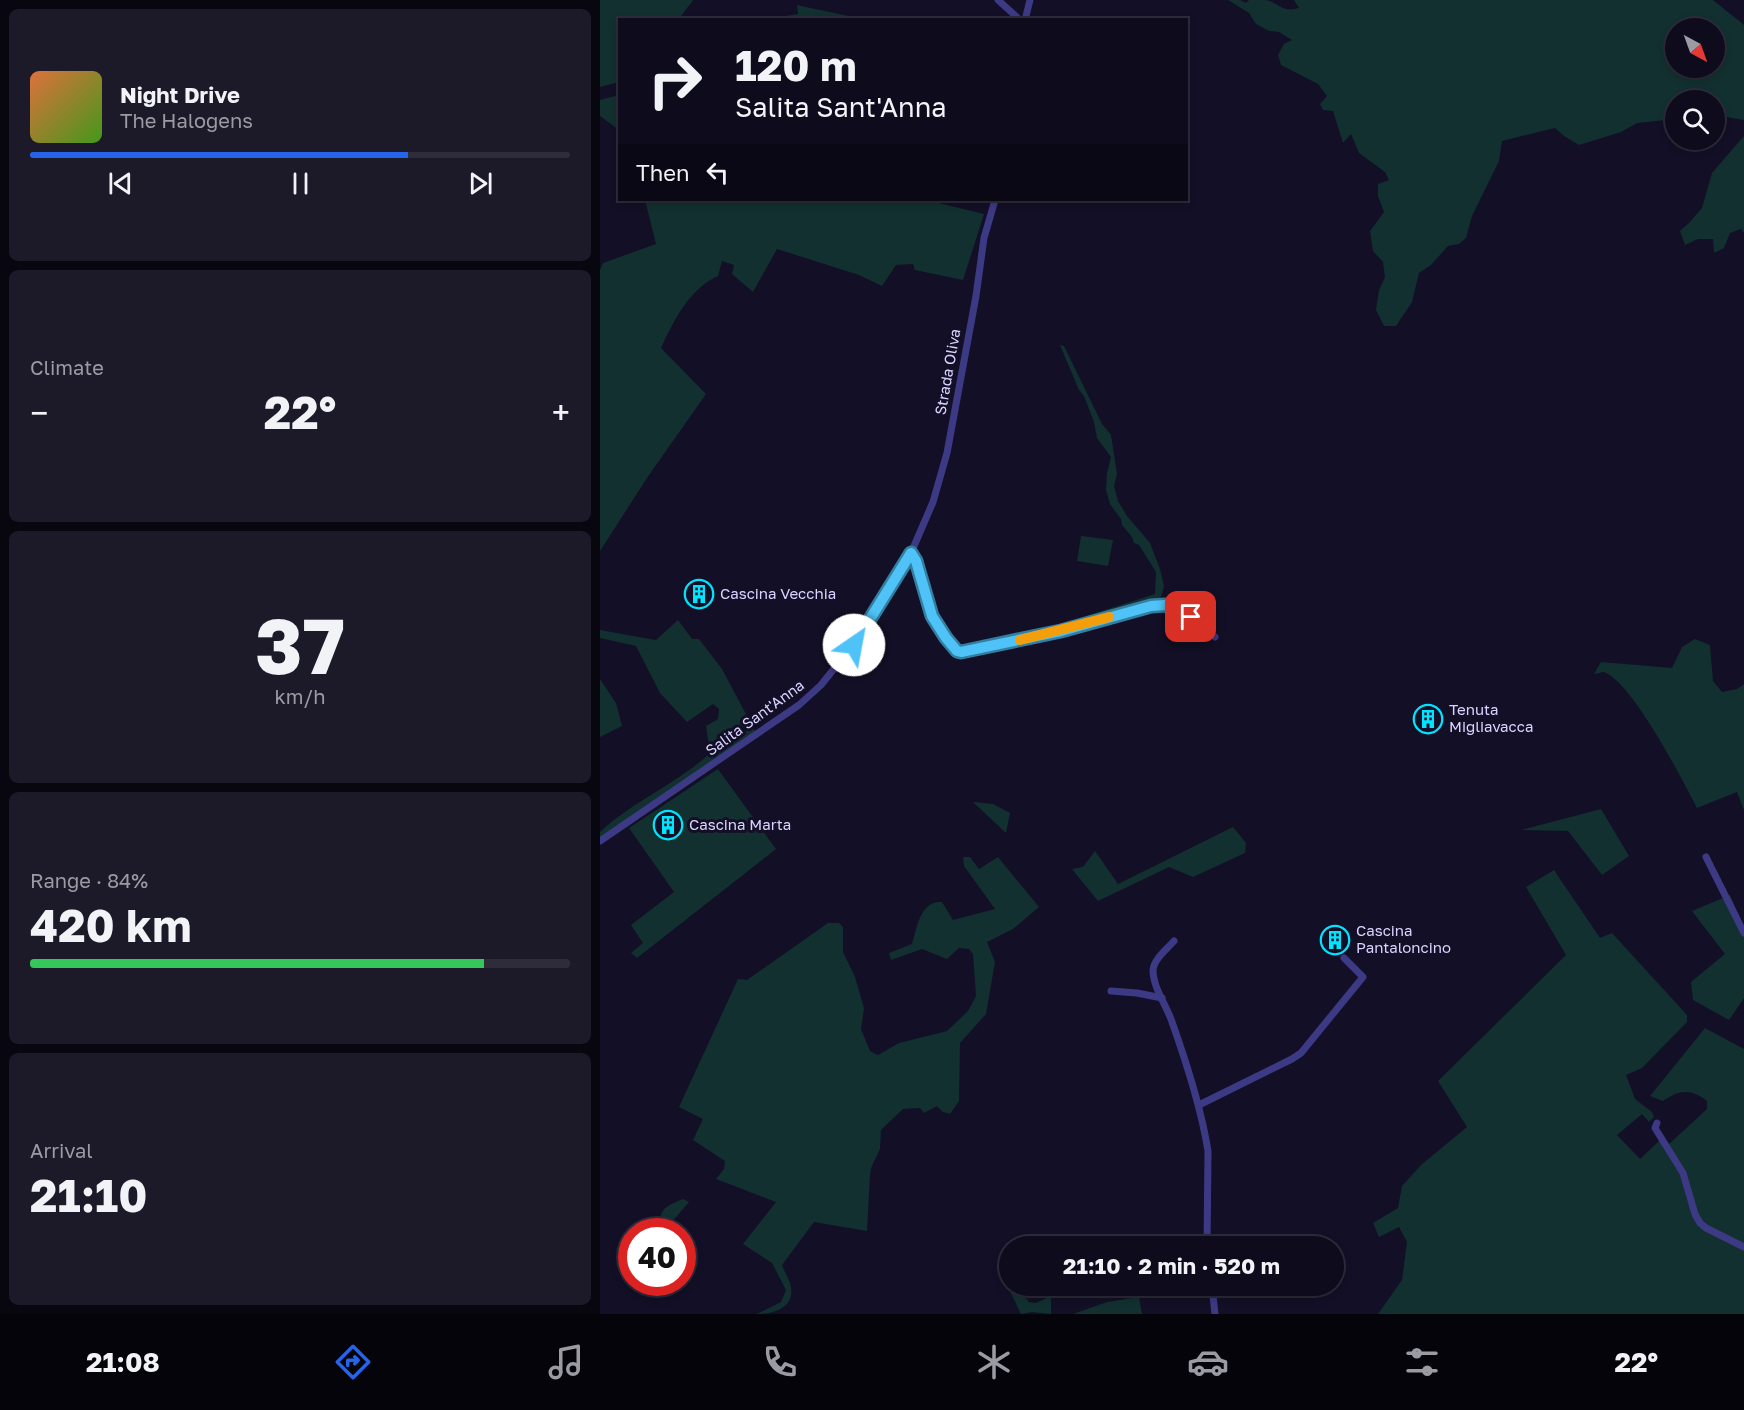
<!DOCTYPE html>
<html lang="en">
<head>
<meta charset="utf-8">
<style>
	body { margin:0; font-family:"Golos Text",sans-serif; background:#1c1929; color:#f1f3f6; height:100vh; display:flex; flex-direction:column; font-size:22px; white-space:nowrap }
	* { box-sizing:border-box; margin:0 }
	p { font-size:20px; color:#9b9ba3 }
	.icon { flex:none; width:33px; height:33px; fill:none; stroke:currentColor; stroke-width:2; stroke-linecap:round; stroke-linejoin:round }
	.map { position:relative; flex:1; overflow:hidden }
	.drawer { display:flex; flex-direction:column; gap:9px; padding:9px; background:#08060f; width:600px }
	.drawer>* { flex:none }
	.hud { position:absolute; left:18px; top:18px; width:570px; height:183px; border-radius:0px; box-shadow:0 3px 9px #0003,0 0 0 2px #2e2b3b; background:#0e0b1c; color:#f1f3f6; overflow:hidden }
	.needle { width:39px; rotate:139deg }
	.fabs { position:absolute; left:1065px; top:18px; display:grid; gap:12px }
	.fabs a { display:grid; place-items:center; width:60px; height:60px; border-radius:50%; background:#0e0b1c; box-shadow:0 3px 9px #0003,0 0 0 2px #2e2b3b; font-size:30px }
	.speed { position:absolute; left:18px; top:1218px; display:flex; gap:12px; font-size:30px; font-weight:700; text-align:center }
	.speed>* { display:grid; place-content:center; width:78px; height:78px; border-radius:50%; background:#0e0b1c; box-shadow:0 3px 9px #0003,0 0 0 2px #2e2b3b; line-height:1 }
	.speed .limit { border:9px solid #d22; background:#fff; color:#111 }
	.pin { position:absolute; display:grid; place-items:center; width:51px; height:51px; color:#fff; margin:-26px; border-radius:12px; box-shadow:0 3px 9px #0006 }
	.me { position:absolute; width:66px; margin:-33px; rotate:33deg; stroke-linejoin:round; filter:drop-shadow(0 0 4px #0008) }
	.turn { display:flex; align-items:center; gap:21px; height:126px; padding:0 18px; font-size:27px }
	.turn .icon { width:78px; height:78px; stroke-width:2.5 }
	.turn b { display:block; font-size:42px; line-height:51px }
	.then { display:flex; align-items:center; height:57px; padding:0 18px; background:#0003; gap:12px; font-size:22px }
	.big { font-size:45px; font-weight:700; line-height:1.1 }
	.drawer .widget { flex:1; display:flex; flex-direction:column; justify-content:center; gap:9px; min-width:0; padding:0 21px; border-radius:9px; background:#1c1929 }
	.drawer .dial { align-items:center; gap:0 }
	.dial b { font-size:78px; line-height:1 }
	.song { display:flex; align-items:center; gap:18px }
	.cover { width:72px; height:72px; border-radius:9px; background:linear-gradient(135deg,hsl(20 70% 55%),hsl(100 70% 35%)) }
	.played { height:6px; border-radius:3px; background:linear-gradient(90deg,#2563eb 70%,#2e2b3b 70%) }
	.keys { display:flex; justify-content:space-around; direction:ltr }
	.heat { display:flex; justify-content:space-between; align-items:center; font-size:33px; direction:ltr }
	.charge { height:9px; border-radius:4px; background:linear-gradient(90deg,#34c759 84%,#2e2b3b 0) }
	.trip { position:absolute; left:399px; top:1236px; width:345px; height:60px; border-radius:30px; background:#0e0b1c; box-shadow:0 3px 9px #0003,0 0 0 2px #2e2b3b; font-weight:700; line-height:60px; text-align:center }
	.tab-bar { display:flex; height:96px; justify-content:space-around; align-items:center; background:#06040b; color:#9b9ba3 }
	.tab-bar .icon { width:42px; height:42px }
	.tab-bar .on { color:#2563eb }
	.tab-bar b { font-size:27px; color:#f1f3f6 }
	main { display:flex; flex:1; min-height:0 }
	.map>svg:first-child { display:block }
	.green { fill:#12302f; fill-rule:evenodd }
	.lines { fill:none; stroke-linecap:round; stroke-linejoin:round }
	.minor { stroke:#3d3a85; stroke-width:7 }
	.route-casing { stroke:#337fa1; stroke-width:15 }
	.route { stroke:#4fc3f7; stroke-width:10 }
	.slow { stroke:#f59e0b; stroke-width:10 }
	.labels { text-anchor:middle; stroke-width:6; stroke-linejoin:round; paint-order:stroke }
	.street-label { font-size:15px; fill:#d9d4ff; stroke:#130f26 }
	.poi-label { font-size:15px; fill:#d9d4ff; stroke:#130f26; text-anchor:start }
</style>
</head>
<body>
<main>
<section class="drawer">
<div class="widget">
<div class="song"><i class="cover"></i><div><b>Night Drive</b><p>The Halogens</p></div></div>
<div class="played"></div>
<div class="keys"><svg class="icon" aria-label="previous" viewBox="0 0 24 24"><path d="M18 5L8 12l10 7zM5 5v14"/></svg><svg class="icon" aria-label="pause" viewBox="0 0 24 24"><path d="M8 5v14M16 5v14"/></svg><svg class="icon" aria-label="next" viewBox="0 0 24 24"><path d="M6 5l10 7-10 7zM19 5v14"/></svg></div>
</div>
<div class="widget"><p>Climate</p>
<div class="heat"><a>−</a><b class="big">22°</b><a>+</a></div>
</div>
<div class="widget dial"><b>37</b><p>km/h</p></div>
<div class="widget"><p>Range · 84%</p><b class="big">420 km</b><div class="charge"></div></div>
<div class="widget"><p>Arrival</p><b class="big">21:10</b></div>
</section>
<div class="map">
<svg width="1144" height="1314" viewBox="0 0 1144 1314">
	<rect width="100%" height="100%" fill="#130f26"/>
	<!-- green -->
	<g class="green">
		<polygon points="0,0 93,0 79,19 20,20 19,82 0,87"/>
		<path d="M628 0H640L646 3 649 0C654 0 660 0 665 0 680 2 680 13 699 8L694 0H1113L1144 25V120L1115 115 1114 100H1076L1075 119 1037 123 1021 132 979 145 964 136 955 128 902 141 899 161 872 216 866 238 859 244 848 246 831 265 819 273 812 302 796 326H784L776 310 779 290 785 277 783 262 773 251 770 231 784 212 778 196V184L789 180 785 172 759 153 751 134 743 143 733 111 723 110 720 104 727 96 718 84 681 65 678 55 684 44 692 40 679 32 669 31 656 24 649 13ZM1114 28V68H1076V28Z"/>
		<polygon points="197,5 201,6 263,19 169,19 198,14"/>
		<polygon points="19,95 20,95 19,130 0,116 0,100"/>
		<polygon points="1144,136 1144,233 1141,229 1130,233 1124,248 1114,253 1113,239 1098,239 1085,245 1080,231 1089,223 1102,208 1112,173"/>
		<path d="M45 200H326L384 214 363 280 315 270 313 264 296 265 282 286 259 275 177 249 153 292 132 274 134 265 122 261 118 276C90 288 74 320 61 348L106 394 47 478 0 551V270L3 263 56 244Z"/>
		<polygon points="460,345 464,346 502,424 511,435 517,474 514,486 518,501 527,516 550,543 560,569 564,586 561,597 554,603 456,628 461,624 555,594 556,572 539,545 534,543 532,537 522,525 521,519 510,504 506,490 507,473 511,457 497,438 494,422 484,396 479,390"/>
		<polygon points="481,536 513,540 508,566 477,561"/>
		<path d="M78 620 92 639H99L122 669 156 733 0 839V832C33 801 77 784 110 753L106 726 118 719 119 709 113 704 87 722 60 693 36 646 0 638V630L56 640Z"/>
		<path d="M1095 639 1110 645 1113 681 1122 692 1137 689 1144 684V810L1137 792 1097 808C1082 779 1032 682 1004 672L994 674 1001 662 1072 668 1082 647Z"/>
		<polygon points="0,679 16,703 22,726 0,737"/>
		<polygon points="118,769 176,849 37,958 31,953 43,943 31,925 74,892 29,828"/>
		<polygon points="373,802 393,804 410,813 406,833"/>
		<polygon points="1001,809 1029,856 1002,875 968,831 921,830"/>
		<polygon points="633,827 646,843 645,853 593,877 569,867 498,901 472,869 483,867 495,851 518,884"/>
		<path d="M363 857H370L379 869 398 857 439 907 413 929 387 942 395 962 386 1014 360 1043 359 1101 350 1114 343 1112 337 1106 324 1113 320 1108 303 1109 281 1130 280 1149 271 1168 270 1176 267 1231 214 1222 182 1265C184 1271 188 1277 190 1283 197 1307 175 1314 157 1314L181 1302 186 1290 172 1263 143 1244 176 1202 116 1179 124 1169 125 1161 93 1140 103 1119 79 1107 138 979 147 980 228 923H239L243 927V952L255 977 264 1008 261 1029 270 1051 278 1055 299 1043 347 1031 368 1011 376 996 373 954 369 949 359 948 347 959 322 949 291 960 289 953 312 944C317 928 320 900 342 902L353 920 395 909 364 866Z"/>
		<path d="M954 870 1000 938 1012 933 1087 1015V1022L1042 1068 1026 1075 1035 1099 1052 1112 1054 1117 1049 1122 1042 1114 1017 1135 1040 1159 1060 1140 1069 1144 1107 1109V1101C1091 1088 1079 1090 1063 1101L1050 1096 1105 1028 1144 1049V1314H778L802 1280 807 1242 799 1227 779 1237 773 1223 798 1208 802 1186 821 1165 867 1127 838 1081 966 955 926 887Z"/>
		<polygon points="1130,895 1144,927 1144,998 1129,1020 1093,1000 1091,982 1125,954 1092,911"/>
		<path d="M83 1199 89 1202 64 1231C55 1210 66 1206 83 1199Z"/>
		<polygon points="405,1268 409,1274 410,1286 417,1286 429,1302 436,1303 451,1296 451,1314 432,1312 421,1314 406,1283"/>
		<polygon points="539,1297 542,1314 473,1314 507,1302"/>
	</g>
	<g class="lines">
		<!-- minor -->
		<g class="minor">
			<polyline points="398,0 420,20"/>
			<polyline points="425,20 430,0"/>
			<path d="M311 553C327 580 324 607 344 636 349 642 354 649 361 652L461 631 561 604 591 617 615 637"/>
			<polyline points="0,841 199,705 221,685 258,639 311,553 333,502 347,453 376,296 384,238 395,200"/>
			<polyline points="1106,857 1144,933"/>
			<path d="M574 941C567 949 554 959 553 970 553 988 567 1006 572 1022 587 1064 601 1107 608 1151L607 1246"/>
			<polyline points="511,991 537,993 562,998"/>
			<polyline points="599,1105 692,1059 701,1053 763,977 744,958"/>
			<polyline points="1057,1123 1055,1128 1083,1173 1095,1214 1100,1223 1106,1228 1144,1247"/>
			<polyline points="612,1286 615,1314"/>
		</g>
	</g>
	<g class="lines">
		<!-- route casing -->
		<g class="route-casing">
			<polyline id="route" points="254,645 311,553 316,561 332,616 346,638 357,651 361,652 461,631 551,606 565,605 591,617"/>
		</g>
		<!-- route -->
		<use href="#route" class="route"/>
		<!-- slow -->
		<polyline class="slow" points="420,640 509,617"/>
	</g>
	<!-- icons -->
	<defs>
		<g id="building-ring" transform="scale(1.5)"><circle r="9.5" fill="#130f26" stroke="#00e5ff" stroke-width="1.5"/><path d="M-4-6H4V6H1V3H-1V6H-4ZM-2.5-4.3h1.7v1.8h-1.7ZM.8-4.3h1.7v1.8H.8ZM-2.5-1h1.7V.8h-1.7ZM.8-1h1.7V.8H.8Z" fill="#00e5ff"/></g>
	</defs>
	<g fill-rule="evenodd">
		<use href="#building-ring" x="99" y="594"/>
		<use href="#building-ring" x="828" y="719"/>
		<use href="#building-ring" x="68" y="825"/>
		<use href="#building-ring" x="735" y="940"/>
	</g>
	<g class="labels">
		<!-- street labels -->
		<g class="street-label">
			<text transform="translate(348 372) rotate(-80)" y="5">Strada Oliva</text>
			<text transform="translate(155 718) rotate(-36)" y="5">Salita Sant'Anna</text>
		</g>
		<!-- poi labels -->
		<g class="poi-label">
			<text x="120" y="599">Cascina Vecchia</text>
			<text x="849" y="715">Tenuta<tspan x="849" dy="17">Migliavacca</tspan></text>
			<text x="89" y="830">Cascina Marta</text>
			<text x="756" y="936">Cascina<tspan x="756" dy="17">Pantaloncino</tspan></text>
		</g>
	</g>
</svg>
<div class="fabs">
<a><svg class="needle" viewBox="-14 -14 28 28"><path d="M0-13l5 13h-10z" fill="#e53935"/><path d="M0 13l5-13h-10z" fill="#9b9ba3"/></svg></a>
<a><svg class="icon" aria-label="search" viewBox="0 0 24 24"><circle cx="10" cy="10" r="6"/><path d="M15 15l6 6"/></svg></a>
</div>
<div class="speed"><div class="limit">40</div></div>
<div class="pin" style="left:591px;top:617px;background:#d93025"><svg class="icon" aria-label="arrive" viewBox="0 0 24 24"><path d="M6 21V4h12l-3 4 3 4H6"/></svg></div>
<svg class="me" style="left:254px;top:645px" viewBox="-20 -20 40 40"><circle r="19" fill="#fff"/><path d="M0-13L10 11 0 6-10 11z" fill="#4fc3f7"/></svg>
<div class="trip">21:10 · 2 min · 520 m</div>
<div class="hud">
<div class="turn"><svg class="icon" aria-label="right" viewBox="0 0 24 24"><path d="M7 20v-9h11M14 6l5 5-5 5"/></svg><div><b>120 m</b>Salita Sant'Anna</div></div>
<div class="then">Then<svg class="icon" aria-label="left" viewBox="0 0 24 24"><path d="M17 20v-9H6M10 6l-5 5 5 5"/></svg></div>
</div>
</div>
</main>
<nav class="tab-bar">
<b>21:08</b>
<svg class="icon on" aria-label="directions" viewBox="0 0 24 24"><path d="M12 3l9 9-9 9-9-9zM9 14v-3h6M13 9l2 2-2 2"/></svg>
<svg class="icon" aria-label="music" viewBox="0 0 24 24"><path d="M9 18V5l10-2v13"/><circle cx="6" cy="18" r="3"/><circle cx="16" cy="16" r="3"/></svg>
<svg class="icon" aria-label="phone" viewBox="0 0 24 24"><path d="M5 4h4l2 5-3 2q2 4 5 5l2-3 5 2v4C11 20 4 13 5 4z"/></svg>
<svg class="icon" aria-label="climate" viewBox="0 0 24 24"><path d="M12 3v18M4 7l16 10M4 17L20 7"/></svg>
<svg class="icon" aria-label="car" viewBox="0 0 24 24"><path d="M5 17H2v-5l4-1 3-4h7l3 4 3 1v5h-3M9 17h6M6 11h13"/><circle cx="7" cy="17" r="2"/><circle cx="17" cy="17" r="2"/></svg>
<svg class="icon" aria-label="filters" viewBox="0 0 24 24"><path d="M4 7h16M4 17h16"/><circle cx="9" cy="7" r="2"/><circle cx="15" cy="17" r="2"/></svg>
<b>22°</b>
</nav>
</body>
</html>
